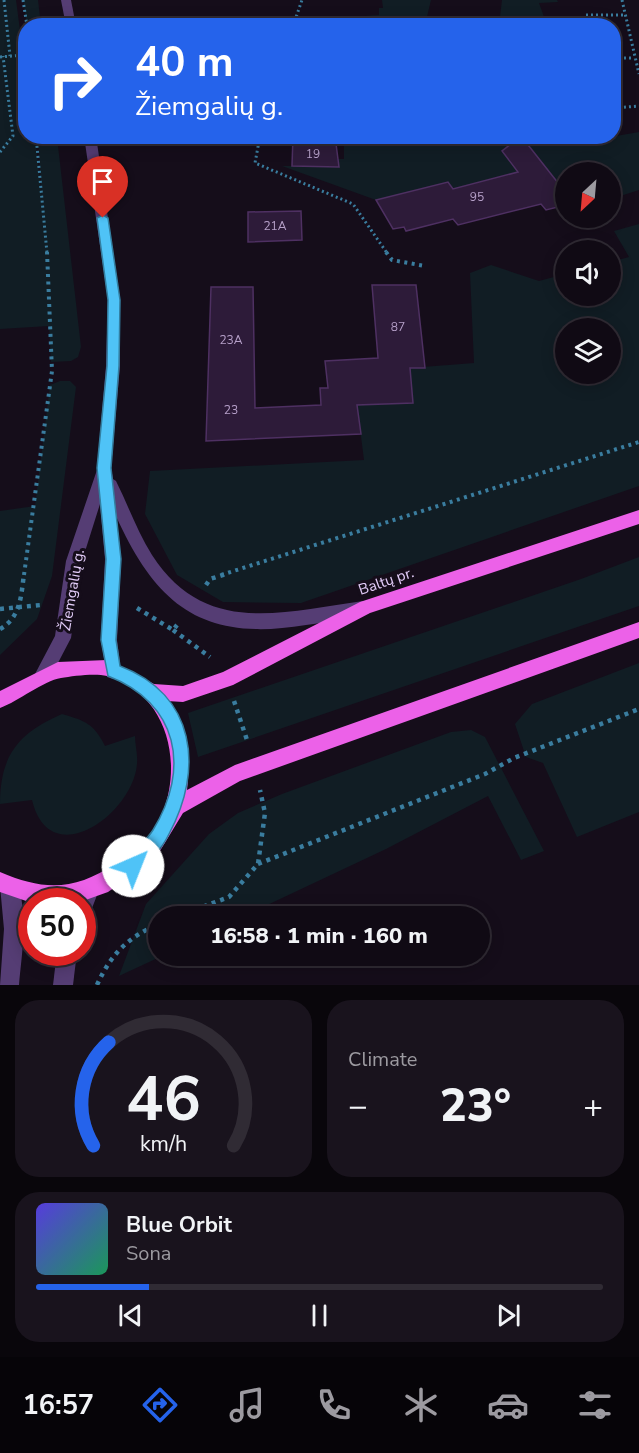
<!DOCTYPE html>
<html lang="en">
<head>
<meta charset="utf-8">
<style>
	body { margin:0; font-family:"Nunito Sans",sans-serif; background:#19131d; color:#f1f3f6; height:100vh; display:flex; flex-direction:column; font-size:22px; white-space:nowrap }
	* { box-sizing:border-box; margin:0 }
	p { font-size:20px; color:#9c9aa0 }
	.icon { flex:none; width:33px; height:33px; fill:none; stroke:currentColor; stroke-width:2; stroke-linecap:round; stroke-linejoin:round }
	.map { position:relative; height:985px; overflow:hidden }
	.side { display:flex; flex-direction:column; gap:15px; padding:15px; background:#09060b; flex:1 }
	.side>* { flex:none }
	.guide { position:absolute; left:18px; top:18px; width:603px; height:126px; border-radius:24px; box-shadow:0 3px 15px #0003,0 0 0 2px #302b34; background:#2563eb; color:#fff; overflow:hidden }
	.needle { width:39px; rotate:206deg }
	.fabs { position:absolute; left:555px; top:162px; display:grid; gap:12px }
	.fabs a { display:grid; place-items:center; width:66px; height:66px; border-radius:50%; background:#100a14; box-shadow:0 3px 15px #0003,0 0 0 2px #302b34; font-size:30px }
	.speed { position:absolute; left:18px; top:888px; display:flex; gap:12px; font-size:30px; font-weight:700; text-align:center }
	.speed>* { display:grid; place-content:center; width:78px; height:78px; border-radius:50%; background:#100a14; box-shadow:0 3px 15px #0003,0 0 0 2px #302b34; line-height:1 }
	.speed .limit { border:9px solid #d22; background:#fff; color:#111 }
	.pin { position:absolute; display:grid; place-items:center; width:51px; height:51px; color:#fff; margin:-62px -26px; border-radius:50% 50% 50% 0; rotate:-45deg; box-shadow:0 0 6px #0007 }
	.pin .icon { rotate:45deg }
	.me { position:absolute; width:66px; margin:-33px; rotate:44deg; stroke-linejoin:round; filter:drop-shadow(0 0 4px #0008) }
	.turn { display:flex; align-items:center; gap:21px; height:126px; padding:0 18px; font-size:27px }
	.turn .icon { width:78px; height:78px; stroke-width:2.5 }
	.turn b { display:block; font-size:42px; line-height:51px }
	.big { font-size:45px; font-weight:800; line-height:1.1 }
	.side .card { flex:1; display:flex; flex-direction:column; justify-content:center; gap:9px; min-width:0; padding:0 21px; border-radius:24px; background:#19131d }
	.side .dial { align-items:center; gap:0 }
	.dial svg { height:156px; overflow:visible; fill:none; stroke:#302b34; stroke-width:7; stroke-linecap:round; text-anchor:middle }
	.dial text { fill:#f1f3f6; stroke:none }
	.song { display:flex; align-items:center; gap:18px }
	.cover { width:72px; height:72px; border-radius:9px; background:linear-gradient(135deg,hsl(250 70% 55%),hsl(150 70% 35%)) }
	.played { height:6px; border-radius:3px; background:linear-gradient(90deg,#2563eb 20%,#302b34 20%) }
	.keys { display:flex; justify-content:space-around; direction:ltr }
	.heat { display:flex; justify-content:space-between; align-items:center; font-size:33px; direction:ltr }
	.side .tiles { flex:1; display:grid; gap:15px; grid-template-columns:1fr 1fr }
	.card:last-child { grid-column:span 2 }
	.trip { position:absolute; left:148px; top:906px; width:342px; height:60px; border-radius:30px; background:#100a14; box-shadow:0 3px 15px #0003,0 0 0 2px #302b34; font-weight:800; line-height:60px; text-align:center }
	.tabs { display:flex; height:96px; justify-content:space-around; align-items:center; background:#060408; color:#9c9aa0 }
	.tabs .icon { width:42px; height:42px }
	.tabs .active { color:#2563eb }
	.tabs b { font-size:27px; color:#f1f3f6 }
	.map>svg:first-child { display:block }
	.green { fill:#111d24; fill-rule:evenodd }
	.building { fill:#2d1b39; stroke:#4e3062; stroke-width:1.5 }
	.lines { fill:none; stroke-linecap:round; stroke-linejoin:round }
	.path-far2 { stroke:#3a7d9f; stroke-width:3; stroke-dasharray:2 3; stroke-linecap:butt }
	.path-far1 { stroke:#3a7d9f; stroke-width:4; stroke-dasharray:3 4.5; stroke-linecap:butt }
	.path { stroke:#3a7d9f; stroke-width:4.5; stroke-dasharray:4 5; stroke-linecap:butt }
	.minor { fill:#553d74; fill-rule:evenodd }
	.major { fill:#ec61e8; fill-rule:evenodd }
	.route { fill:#4fc3f7; stroke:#337fa1; stroke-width:1.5 }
	.labels { text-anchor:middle; stroke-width:6; stroke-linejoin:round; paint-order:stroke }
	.number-label { font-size:12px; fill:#b6a0c9 }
	.street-label { font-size:15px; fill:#e3cdf9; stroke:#150d1a }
</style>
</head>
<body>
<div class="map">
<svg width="639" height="985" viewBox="0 0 639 985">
	<rect width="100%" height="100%" fill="#150d1a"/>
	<!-- green -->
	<g class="green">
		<polygon points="0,0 16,0 25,68 26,136 35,137 42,199 38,137 57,137 81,347 78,357 71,361 51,362 49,326 0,329"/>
		<polygon points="23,0 38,0 41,25 27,25"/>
		<polygon points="382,0 431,0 425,25 367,25 366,17 351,17 379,15 379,8 383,8"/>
		<polygon points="502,0 557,0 558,2 539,3 547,25 499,25"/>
		<polygon points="639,132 639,190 611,199 610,172 566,172 565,193 534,168 490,179 456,193 448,182 376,200 282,166 317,166 317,159 344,159 344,137 556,136 558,141 593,140"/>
		<path d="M639 224V486L301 603 223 602 177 575 145 514 150 471 364 460 357 405 413 403 410 368 474 363 470 273 491 265 539 281 565 274 566 296H610L611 262 629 257 614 231ZM566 328H610V374H566Z"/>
		<polygon points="60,381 70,381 76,387 52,576 37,619 0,655 0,511 35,506 50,385"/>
		<polygon points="639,557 639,606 198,757 188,713 581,579"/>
		<polygon points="639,663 639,812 577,837 543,763 526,757 515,724 532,704"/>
		<path d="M62 714C86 721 94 724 105 746L135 736C135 745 138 755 137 764 133 814 50 874 32 800L0 804C0 756 18 733 62 714Z"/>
		<polygon points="471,730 485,737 544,851 521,860 488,796 386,849 244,916 159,916 159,956 162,956 119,976 146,904 209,834 238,813 282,794 451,732"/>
	</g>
	<!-- building -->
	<g class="building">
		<polygon points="293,136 335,136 339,167 292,166"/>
		<polygon points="521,136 566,193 566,205 546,210 541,204 458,225 453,219 406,231 404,227 393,229 376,200 448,182 453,189 518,172 502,151"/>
		<polygon points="301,211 302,240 248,242 248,212"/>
		<polygon points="372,285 416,285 425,368 410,368 413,403 357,405 361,434 206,441 211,287 253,287 255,408 321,405 320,388 328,388 325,361 378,358"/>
	</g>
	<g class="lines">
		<!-- path-far2 -->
		<g class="path-far2">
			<polyline points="4,0 10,56"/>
			<polyline points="23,0 27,26"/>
			<polyline points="622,0 639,74"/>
			<polyline points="586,15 624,15"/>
			<polyline points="293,26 302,0"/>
			<polyline points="0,57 26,55"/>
			<polyline points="614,58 634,58"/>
			<polyline points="614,108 639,106"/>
			<polyline points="36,136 47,253"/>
			<polyline points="260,136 255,163 353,204 387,253"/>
			<polyline points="0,152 13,136 3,56"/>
		</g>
		<!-- path-far1 -->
		<g class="path-far1">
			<polyline points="386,252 392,260 425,266"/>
			<polyline points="24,575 52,371 47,252"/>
			<polyline points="221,575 639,442"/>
		</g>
		<!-- path -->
		<g class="path">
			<polyline points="206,585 210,579 226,574"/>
			<polyline points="137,608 173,630 177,625"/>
			<polyline points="0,609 41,605"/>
			<path d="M0 629C21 617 21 596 24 574"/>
			<polyline points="173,630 210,657"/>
			<polyline points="234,701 248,743"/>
			<polyline points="258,864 485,774 514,758 639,709"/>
			<polyline points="178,916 229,897 258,864 265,813 260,790"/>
			<path d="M97 985C111 954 128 937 159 924"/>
		</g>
		<!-- minor -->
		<g class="minor">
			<polygon points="61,0 71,0 76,26 66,26"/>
			<path d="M84 136H96L120 300V366L111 468 113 479 116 481C128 505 137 531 152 555 205 637 282 612 363 601L369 603 371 608 369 613C350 620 326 622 306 625 204 642 157 607 116 516L121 559 117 640 121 671 119 677 113 679 107 677 101 640 105 559 100 504 82 561 71 638 49 680 43 682 37 680 35 674 55 636 66 561 97 470 106 366 108 300Z"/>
			<path d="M9 877 16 880C29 912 22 952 19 985H0L4 929 0 886 2 880Z"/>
			<polygon points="89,880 96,883 99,890 89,916 82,919 82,902 75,902 82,883"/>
			<polygon points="57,952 77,952 73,985 53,985"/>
		</g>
		<!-- major -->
		<path class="major" d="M639 510V524L370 613 233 685 183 702 167 701C187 728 191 758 187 790L235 765 639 622V638L240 781 183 813 155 859 108 892 80 902 32 903 0 892V872C44 891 75 891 116 863 124 858 135 853 142 845 189 796 180 696 107 676 95 673 73 676 61 678 43 681 19 701 0 708V691L58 662 107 660 154 684 183 686 223 672 360 602Z"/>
	</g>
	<!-- route -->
	<path class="route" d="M103 215 108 218 120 300 119 366 111 468 121 559 116 640 120 666C196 695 204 769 169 834 162 848 147 868 133 874L126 872 124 866C130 851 145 843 153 830 191 768 178 703 108 676L101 640 106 559 97 468 107 366 108 300 97 218Z"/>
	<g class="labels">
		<!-- number labels -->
		<g class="number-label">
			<text x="313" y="158">19</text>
			<text x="477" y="201">95</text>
			<text x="275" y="230">21A</text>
			<text x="398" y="331">87</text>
			<text x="231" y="344">23A</text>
			<text x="231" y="414">23</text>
		</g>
		<!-- street labels -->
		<g class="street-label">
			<text transform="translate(386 581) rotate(-19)" y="5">Baltų pr.</text>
			<text transform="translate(72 590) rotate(-80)" y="5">Žiemgalių g.</text>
		</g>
	</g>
</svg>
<div class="fabs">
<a><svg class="needle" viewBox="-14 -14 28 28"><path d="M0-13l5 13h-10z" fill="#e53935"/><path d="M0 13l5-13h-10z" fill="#9c9aa0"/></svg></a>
<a><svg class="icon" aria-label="sound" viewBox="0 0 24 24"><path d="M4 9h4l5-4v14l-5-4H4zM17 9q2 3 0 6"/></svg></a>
<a><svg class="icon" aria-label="layers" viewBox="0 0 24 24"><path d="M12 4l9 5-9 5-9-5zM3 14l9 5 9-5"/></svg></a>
</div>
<div class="speed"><div class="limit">50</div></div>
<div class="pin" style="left:103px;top:218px;background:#d93025"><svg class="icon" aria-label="arrive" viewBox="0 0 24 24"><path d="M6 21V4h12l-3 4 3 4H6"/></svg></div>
<svg class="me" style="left:133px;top:866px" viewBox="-20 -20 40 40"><circle r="19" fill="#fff"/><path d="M0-13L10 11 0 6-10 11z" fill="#4fc3f7"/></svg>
<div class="trip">16:58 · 1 min · 160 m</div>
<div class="guide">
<div class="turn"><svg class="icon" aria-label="right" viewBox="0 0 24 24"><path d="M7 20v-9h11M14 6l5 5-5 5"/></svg><div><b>40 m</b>Žiemgalių g.</div></div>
</div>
</div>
<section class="side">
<div class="tiles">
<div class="card dial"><svg viewBox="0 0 100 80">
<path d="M14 69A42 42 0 1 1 86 69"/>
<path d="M14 69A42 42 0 0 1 22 16" stroke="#2563eb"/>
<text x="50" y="56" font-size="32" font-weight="700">46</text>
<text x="50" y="72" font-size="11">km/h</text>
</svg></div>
<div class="card"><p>Climate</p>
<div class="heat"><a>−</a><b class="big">23°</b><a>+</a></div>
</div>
<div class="card">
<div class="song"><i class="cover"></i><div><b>Blue Orbit</b><p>Sona</p></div></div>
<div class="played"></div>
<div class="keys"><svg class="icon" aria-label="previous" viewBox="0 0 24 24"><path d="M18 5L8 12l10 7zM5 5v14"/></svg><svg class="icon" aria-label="pause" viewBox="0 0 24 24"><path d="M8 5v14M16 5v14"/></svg><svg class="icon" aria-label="next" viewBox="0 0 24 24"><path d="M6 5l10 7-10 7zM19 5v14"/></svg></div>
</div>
</div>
</section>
<nav class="tabs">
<b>16:57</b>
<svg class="icon active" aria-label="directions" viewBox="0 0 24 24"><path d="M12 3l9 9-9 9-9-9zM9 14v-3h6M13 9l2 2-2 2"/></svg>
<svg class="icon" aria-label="music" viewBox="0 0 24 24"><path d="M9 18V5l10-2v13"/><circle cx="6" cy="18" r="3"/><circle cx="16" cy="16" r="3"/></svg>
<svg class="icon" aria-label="phone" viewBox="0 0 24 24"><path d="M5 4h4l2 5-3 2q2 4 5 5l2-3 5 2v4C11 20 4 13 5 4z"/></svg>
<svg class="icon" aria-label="climate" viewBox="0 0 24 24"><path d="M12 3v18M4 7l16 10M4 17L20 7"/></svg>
<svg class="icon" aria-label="car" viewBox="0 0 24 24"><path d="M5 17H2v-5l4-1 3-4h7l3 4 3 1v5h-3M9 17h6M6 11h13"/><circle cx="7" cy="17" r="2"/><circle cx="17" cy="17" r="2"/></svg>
<svg class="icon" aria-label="filters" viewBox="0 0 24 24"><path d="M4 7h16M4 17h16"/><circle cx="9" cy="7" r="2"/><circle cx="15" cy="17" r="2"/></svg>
</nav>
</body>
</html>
